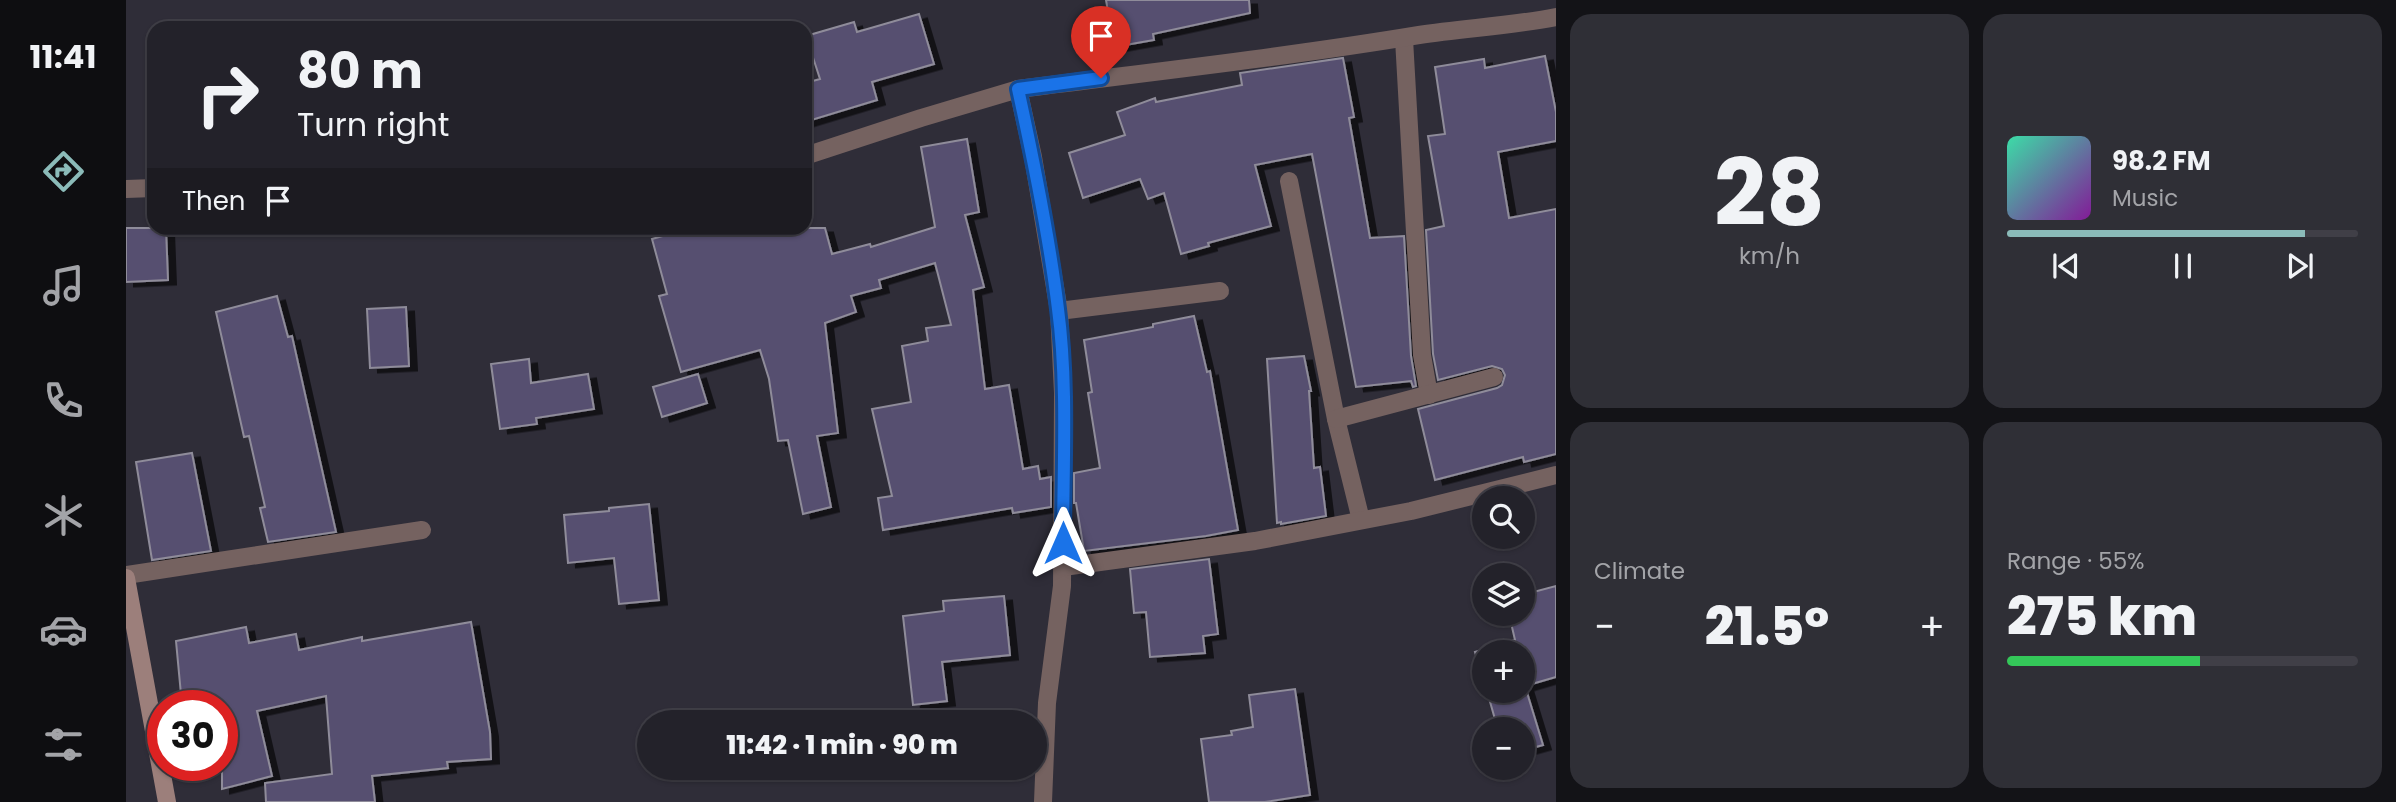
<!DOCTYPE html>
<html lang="en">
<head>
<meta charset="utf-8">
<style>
	body { margin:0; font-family:Poppins,sans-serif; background:#2f2f36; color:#f1f3f6; height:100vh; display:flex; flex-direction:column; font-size:26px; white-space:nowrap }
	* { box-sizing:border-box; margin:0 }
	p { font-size:23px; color:#a3a4a8 }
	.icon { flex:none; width:38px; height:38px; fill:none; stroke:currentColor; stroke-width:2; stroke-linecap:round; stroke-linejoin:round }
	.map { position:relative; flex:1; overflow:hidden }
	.sheet { display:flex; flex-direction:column; gap:14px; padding:14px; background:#131317; width:840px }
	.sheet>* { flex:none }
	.guide { position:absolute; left:21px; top:21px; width:665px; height:214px; border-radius:21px; box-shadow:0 2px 5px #0004,0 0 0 2px #403f47; background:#23222a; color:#f1f3f6; overflow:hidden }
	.fabs { position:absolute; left:1346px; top:486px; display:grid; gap:14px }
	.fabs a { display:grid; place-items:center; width:63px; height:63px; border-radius:50%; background:#23222a; box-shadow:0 2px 5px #0004,0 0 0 2px #403f47; font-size:35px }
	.speed { position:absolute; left:21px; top:690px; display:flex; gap:14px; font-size:35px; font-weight:700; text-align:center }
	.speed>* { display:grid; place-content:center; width:91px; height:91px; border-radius:50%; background:#23222a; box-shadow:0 2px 5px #0004,0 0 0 2px #403f47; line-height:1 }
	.speed .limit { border:10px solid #d22; background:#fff; color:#111 }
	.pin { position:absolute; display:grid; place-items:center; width:60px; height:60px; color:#fff; margin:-72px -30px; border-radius:50% 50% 50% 0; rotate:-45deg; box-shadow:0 0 7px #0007 }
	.pin .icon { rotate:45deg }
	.me { position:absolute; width:77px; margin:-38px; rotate:0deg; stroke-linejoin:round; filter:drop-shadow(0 0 5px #0008) }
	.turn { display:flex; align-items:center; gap:24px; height:147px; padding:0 35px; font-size:32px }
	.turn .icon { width:91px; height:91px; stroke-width:2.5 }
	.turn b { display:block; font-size:49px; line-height:60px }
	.then { display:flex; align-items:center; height:66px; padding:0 35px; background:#0003; gap:14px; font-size:26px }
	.big { font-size:52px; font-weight:800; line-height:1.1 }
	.sheet .card { flex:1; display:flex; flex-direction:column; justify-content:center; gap:10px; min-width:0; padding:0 24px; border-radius:21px; background:#2f2f36 }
	.sheet .dial { align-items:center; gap:0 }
	.dial b { font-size:91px; line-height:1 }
	.song { display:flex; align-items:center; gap:21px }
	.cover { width:84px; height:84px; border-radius:10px; background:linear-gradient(135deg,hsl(160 70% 55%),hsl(290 70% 35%)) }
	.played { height:7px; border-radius:4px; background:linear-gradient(90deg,#8bbbb9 85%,#403f47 85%) }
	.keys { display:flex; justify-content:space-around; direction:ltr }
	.heat { display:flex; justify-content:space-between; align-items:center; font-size:38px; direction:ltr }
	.charge { height:10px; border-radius:5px; background:linear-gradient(90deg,#34c759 55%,#403f47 0) }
	.sheet .tiles { flex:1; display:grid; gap:14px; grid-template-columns:repeat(2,1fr) }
	.trip { position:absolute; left:511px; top:710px; width:410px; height:70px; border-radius:35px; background:#23222a; box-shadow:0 2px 5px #0004,0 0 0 2px #403f47; font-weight:800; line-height:70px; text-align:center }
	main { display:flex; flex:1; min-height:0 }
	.tab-bar { display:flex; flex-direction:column; width:126px; justify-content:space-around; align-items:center; background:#0e0e11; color:#a3a4a8 }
	.tab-bar .icon { width:49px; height:49px }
	.tab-bar .on { color:#8bbbb9 }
	.tab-bar b { font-size:32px; color:#f1f3f6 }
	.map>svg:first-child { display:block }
	.building { fill:#574f70; stroke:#8f8c9a; stroke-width:2; filter:url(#shadow) }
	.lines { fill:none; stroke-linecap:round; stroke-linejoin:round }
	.minor { stroke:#756260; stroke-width:18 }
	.secondary { stroke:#9c7f7b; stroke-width:18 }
	.route-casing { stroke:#114b97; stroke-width:18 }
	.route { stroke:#1a73e8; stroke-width:12 }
</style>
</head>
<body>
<main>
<nav class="tab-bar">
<b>11:41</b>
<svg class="icon on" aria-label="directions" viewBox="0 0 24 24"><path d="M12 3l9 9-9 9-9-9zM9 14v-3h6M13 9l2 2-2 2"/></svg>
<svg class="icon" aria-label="music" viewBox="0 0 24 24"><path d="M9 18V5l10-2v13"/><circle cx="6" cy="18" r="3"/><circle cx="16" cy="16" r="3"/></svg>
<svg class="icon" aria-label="phone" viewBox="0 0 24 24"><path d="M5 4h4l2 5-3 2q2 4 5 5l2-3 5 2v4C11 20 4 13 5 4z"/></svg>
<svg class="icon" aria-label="climate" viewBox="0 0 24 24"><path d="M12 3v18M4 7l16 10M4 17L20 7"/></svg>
<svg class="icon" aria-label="car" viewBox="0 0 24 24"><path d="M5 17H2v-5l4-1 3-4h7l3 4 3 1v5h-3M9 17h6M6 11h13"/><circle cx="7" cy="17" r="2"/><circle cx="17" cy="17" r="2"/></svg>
<svg class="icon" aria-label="filters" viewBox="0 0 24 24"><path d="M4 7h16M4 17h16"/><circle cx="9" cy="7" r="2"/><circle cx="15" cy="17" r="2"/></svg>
</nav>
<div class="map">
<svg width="1430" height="802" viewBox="0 0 1430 802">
	<defs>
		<filter id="shadow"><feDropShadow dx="8" dy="4.5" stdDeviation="0" flood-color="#0009"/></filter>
	</defs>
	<rect width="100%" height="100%" fill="#2f2d38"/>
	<!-- building -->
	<g class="building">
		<polygon points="980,0 1123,0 1124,13 1027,34 1028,40 988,47"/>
		<polygon points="793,14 808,64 746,82 751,100 679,122 679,83 694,79 680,36 728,22 731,32"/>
		<polygon points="1419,56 1430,112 1430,141 1372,152 1383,218 1430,209 1430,454 1398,462 1397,457 1309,480 1292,409 1371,388 1376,385 1379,375 1376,369 1366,366 1312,380 1307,354 1300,230 1318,226 1302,136 1319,134 1309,67 1358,59 1359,68"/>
		<polygon points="1217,58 1228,117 1223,118 1244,238 1278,236 1285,356 1290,386 1287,387 1285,381 1230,387 1186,154 1129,165 1145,226 1082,243 1083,246 1055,254 1038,193 1022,199 1014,179 957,198 943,153 999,135 991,112 1029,98 1030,102 1116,85 1114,73"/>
		<polygon points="841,139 853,212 839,215 858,287 847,290 859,389 883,385 897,469 912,466 914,479 925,477 925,507 887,513 886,508 757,530 752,498 766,496 746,409 785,402 776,346 802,341 800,328 825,325 809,263 753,280 755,288 725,296 730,312 699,323 712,433 691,436 705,507 677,514 662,440 652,441 643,379 634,350 555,372 533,296 541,294 526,239 565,228 699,228 706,254 744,244 745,247 809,227 795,147"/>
		<polygon points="0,228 40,228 42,280 0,282"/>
		<polygon points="151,296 162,337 166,336 210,532 142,542 134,508 139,507 123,436 118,437 90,312"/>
		<polygon points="280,307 283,366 244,368 241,309"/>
		<polygon points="1068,316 1081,372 1084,371 1112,530 1080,536 958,551 950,503 948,503 948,473 974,468 962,393 966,392 958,340 1027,327 1027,324"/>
		<polygon points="1178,356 1185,391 1183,391 1188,468 1194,467 1200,516 1155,524 1155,522 1151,523 1141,359"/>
		<polygon points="403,359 405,383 462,374 468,409 410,418 411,424 374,429 365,364"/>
		<polygon points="572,374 581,403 536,417 527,387"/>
		<polygon points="66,453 85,551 26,560 10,462"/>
		<polygon points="523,504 533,600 493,604 488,558 442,563 438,515 483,511 483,508"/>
		<polygon points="1083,559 1092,634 1077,636 1079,653 1024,657 1020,612 1008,613 1004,569"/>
		<polygon points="1430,586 1430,677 1399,686 1417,745 1396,751 1396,730 1372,730 1361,691 1396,691 1396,653 1358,653 1358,682 1349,652 1389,640 1383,614 1396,614 1396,595"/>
		<polygon points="878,596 884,655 816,662 821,701 787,705 777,616 818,611 817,601"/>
		<polygon points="345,622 364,732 365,759 321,762 322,768 246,776 249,802 140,802 139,783 206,774 200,696 131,711 146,776 96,789 96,705 56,705 50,641 120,627 123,643 170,634 173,650 236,637 236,641"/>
		<polygon points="1169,689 1184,795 1139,802 1083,802 1075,739 1106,735 1105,731 1127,727 1123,695"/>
	</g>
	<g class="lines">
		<!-- minor -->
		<g class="minor">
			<polyline points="1278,39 1296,355 1303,395"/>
			<path d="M892 89C1026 72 1160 57 1293 35 1338 28 1385 26 1430 17"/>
			<polyline points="679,156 795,118 892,89 907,157 933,311 937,393 936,586 921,703 917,802"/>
			<polyline points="1163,181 1210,419 1235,520"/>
			<polyline points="0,189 28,188"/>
			<polyline points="933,311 1094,291"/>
			<polyline points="1210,419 1368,377"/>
			<polyline points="937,567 1129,541 1285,511 1430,475"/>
			<polyline points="0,575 296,530"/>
		</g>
		<!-- secondary -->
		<polyline class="secondary" points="0,578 41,802"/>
	</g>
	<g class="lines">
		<!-- route casing -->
		<g class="route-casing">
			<path id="route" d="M937 543C937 467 942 384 932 309 923 235 908 162 892 89L975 78"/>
		</g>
		<!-- route -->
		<use href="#route" class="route"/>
	</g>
</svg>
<div class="fabs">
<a><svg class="icon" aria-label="search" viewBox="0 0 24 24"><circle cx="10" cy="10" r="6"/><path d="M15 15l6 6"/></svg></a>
<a><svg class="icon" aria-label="layers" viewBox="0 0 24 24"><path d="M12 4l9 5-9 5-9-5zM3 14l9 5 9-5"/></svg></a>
<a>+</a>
<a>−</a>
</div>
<div class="speed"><div class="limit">30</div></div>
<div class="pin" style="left:975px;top:78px;background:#d93025"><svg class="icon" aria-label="arrive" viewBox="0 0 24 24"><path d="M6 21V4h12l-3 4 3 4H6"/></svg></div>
<svg class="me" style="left:937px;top:543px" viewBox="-20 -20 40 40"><path d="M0-17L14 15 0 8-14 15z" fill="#1a73e8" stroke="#fff" stroke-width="4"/></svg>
<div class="trip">11:42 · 1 min · 90 m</div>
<div class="guide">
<div class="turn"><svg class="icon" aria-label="right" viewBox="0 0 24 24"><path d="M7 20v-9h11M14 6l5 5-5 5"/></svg><div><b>80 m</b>Turn right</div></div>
<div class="then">Then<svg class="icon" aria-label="arrive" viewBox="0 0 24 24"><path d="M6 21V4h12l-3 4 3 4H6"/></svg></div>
</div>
</div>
<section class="sheet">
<div class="tiles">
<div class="card dial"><b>28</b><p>km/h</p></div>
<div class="card">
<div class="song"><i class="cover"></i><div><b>98.2 FM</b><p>Music</p></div></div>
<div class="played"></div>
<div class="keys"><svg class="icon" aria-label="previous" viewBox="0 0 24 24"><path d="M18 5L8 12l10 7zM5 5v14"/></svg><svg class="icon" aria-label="pause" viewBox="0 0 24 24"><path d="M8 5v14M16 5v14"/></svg><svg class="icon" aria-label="next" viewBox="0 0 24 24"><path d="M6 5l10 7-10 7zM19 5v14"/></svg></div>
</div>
<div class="card"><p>Climate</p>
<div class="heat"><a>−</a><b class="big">21.5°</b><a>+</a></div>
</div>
<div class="card"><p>Range · 55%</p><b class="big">275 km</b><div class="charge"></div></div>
</div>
</section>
</main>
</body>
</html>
